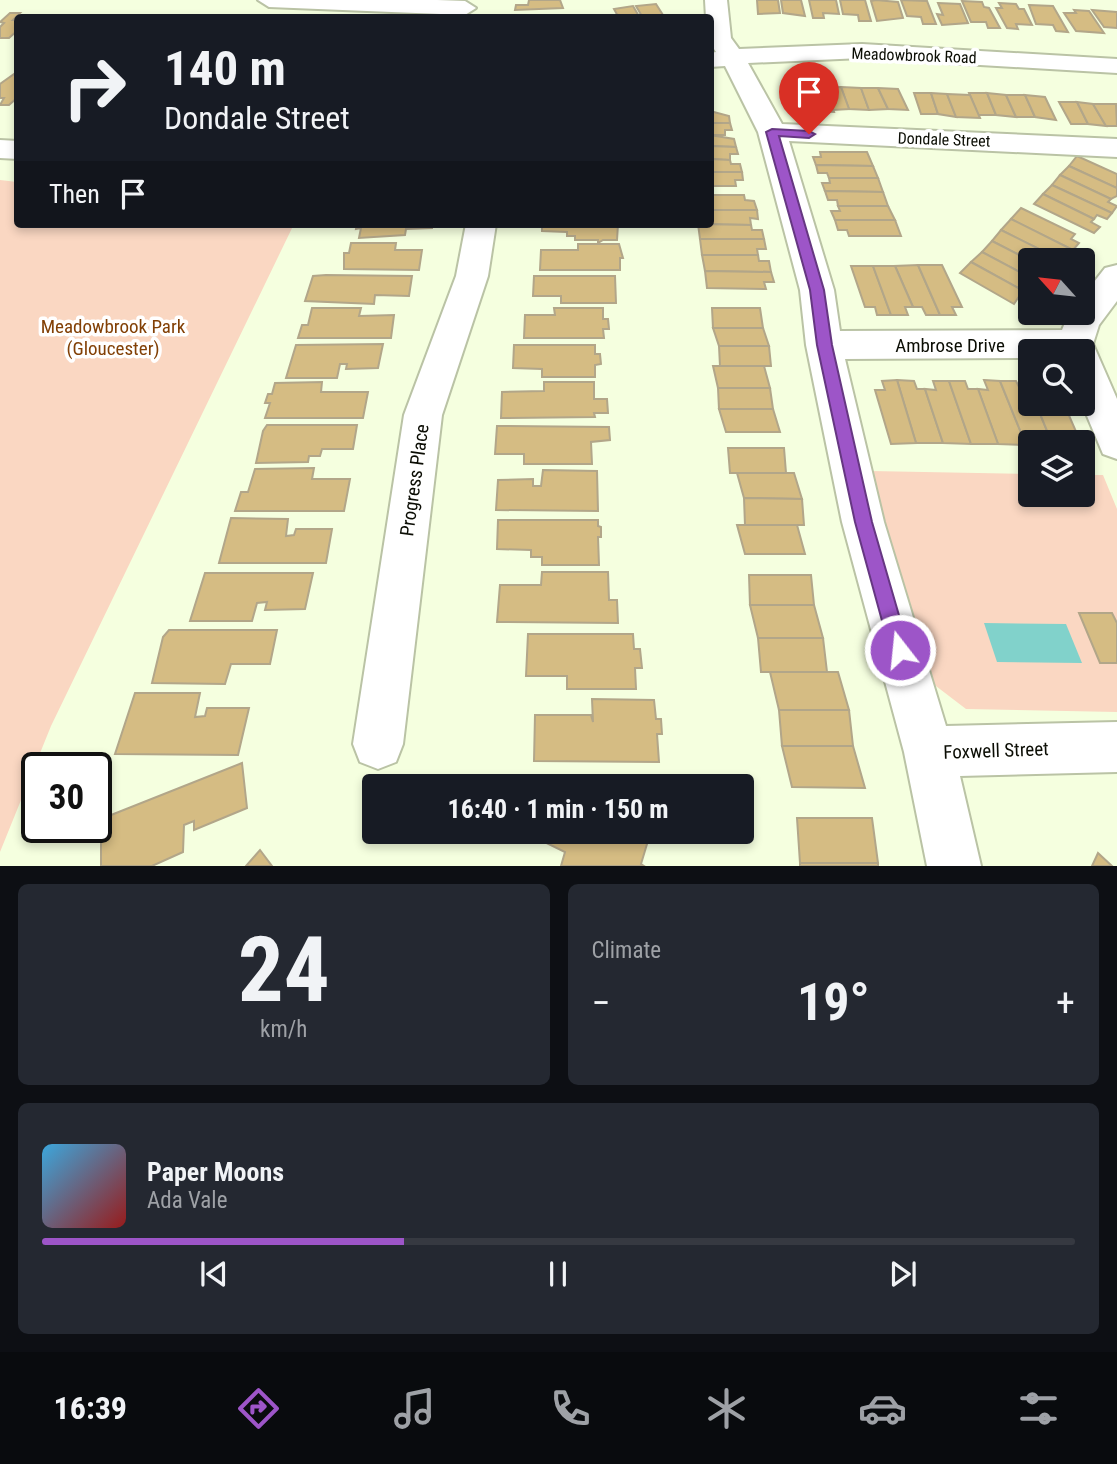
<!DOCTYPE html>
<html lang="en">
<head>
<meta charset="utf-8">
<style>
	body { margin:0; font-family:"Roboto Condensed",sans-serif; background:#242831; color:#f1f3f6; height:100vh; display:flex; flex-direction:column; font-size:26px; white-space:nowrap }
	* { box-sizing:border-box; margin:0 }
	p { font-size:23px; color:#9ea1a6 }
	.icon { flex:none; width:38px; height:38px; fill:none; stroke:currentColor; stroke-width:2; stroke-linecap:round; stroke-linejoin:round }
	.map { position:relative; height:866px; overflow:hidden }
	.side { display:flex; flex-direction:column; gap:18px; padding:18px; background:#0d0f14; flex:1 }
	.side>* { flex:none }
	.top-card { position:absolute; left:14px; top:14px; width:700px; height:214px; border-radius:7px; box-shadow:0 4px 10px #0003; background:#171b24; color:#f1f3f6; overflow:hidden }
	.needle { width:46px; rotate:297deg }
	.fabs { position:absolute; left:1018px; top:248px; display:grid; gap:14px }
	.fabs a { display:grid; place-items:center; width:77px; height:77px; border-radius:7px; background:#171b24; box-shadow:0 4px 10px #0003; font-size:35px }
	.speed { position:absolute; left:21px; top:752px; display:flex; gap:14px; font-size:35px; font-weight:700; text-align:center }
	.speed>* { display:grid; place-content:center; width:91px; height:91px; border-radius:50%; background:#171b24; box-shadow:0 4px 10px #0003; line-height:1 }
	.speed .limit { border:4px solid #111; border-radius:10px; background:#fff; color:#111 }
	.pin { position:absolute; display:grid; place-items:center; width:60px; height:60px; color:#fff; margin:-72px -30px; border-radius:50% 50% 50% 0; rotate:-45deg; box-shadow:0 0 7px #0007 }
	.pin .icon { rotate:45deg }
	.me { position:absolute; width:77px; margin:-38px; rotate:344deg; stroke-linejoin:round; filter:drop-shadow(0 0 5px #0008) }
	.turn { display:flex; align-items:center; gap:24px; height:147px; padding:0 35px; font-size:32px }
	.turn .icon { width:91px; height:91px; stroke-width:2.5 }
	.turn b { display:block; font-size:49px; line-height:60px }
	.then { display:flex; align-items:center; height:66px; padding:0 35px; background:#0003; gap:14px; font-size:26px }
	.big { font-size:52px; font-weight:700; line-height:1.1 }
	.side .widget { flex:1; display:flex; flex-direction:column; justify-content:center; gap:10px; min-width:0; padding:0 24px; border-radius:10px; background:#242831 }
	.side .dial { align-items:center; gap:0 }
	.dial b { font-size:91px; line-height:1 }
	.song { display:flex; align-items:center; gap:21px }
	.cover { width:84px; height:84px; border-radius:10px; background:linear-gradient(135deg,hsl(200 70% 55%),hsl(0 70% 35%)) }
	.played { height:7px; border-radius:4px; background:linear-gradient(90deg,#9d55c8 35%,#363941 35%) }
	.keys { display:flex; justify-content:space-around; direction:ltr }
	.heat { display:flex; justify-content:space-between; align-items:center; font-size:38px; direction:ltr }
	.side .tiles { flex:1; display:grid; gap:18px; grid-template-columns:1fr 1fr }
	.widget:last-child { grid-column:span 2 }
	.trip { position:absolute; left:362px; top:774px; width:392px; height:70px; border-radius:7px; background:#171b24; box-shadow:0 4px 10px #0003; font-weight:700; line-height:70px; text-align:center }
	.tabs { display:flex; height:112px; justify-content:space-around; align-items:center; background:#090b0e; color:#9ea1a6 }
	.tabs .icon { width:49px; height:49px }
	.tabs .selected { color:#9d55c8 }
	.tabs b { font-size:32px; color:#f1f3f6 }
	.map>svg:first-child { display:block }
	.green { fill:#fad7c2 }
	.water { fill:#81d2cb }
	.building { fill:#d5bc83; stroke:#b2a689; stroke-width:2 }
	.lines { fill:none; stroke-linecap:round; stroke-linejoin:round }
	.minor-casing { stroke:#bac3a5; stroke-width:4 }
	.minor { fill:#fff; fill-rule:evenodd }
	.route { fill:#9d55c8; stroke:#663782; stroke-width:2 }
	.labels { text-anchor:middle; stroke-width:7; stroke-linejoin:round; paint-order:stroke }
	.far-street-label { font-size:16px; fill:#0b0d04; stroke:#fff }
	.park-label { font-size:19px; fill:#824006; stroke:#fff }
	.street-label { font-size:19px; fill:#0b0d04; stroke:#fff }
</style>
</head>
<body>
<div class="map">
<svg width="1117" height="866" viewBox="0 0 1117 866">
	<rect width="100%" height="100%" fill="#f5ffdf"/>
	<!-- green -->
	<g class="green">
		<polygon points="0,180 17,182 18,224 294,224 51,726 0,852"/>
		<polygon points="870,471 1031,474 1031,495 1083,495 1083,475 1103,475 1117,509 1117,712 966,709 932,683"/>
	</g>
	<!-- water -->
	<polygon class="water" points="984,623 1066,624 1082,663 997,662"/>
	<!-- building -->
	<g class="building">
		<polygon points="529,0 560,0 563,8 515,10 516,5 528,5"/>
		<polygon points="757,0 778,0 780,13 758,14"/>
		<polygon points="781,0 801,0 805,16 783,13"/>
		<polygon points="809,0 836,0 839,14 823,13 824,18 813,18"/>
		<polygon points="840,0 865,0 871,21 859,21 858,15 843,14"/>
		<polygon points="876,0 898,2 903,18 877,21 871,1"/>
		<polygon points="901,0 927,1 936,24 923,24 921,17 907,16"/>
		<polygon points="962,1 982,2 984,7 989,8 1000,28 988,28 986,22 971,22"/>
		<polygon points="938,3 960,4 968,23 942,25 937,14 943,15"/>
		<polygon points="999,3 1016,4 1019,9 1024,9 1032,25 1016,24 1018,29 1007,28 996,8 1002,8"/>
		<polygon points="656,4 663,15 670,18 643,18 636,6"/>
		<polygon points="1029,5 1053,6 1068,32 1056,31 1053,25 1036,24"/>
		<polygon points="633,6 640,18 619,18 614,9"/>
		<polygon points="1074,10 1089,11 1104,33 1076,31 1064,13 1076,13"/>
		<polygon points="1092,10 1117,12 1117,28 1104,27"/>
		<polygon points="10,13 20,13 13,20 18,20 18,30 9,38 0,38 0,27 4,23 0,22"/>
		<polygon points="17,72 18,97 9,105 0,105 4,98 0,98 0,84"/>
		<polygon points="841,87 861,88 869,110 849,109"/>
		<polygon points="841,87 849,109 833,110 825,88"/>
		<polygon points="861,88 878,88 888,109 869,110"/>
		<polygon points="878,88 898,89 908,110 888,109"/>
		<polygon points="806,89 814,111 796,112 789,90"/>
		<polygon points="806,89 826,91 834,112 814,111"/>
		<polygon points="914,93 931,93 938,114 921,114"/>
		<polygon points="931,93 947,94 956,117 938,114"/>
		<polygon points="969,93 987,93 996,115 978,115"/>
		<polygon points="987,93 1006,95 1016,117 996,115"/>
		<polygon points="947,94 970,95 980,118 956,117"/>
		<polygon points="1006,95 1025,95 1035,117 1016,117"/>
		<polygon points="1025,95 1045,97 1056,120 1035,117"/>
		<polygon points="1059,102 1077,102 1088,124 1071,124"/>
		<polygon points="1077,102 1093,104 1106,126 1088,124"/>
		<polygon points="1093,104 1116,104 1117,126 1106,126"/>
		<polygon points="710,111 729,116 730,123 710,123"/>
		<polygon points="710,123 730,123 732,130 725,130 725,135 710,135"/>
		<polygon points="710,135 734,139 736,147 710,146"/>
		<polygon points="710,146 736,147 738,154 730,154 730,160 710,159"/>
		<polygon points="820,152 867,152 873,166 816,165 813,157 821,157"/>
		<polygon points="1077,156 1117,174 1117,188 1069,166"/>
		<polygon points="710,159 730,160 731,164 740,164 742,172 710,172"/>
		<polygon points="816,165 873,166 878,178 829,178 827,173 818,173"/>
		<polygon points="1069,166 1117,188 1117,196 1111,199 1060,175"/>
		<polygon points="710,172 742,172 743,180 735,180 736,186 710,186"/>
		<polygon points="1060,175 1111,199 1108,202 1117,206 1112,213 1052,185"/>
		<polygon points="829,178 878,178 883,192 825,191 822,183 830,183"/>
		<polygon points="1052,185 1112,213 1107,219 1097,215 1094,219 1043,194"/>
		<polygon points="825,191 883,192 888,206 838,206 837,200 828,200"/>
		<polygon points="1043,194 1094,219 1091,222 1100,227 1094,233 1034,204"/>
		<polygon points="710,195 744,195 745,200 754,201 757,210 710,210"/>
		<polygon points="838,206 888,206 895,220 835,220 831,211 840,211"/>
		<polygon points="1021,208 1075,234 1071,239 1079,243 1073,250 1011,219"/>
		<polygon points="710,210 757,210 758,219 750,218 751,225 698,224 710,224"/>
		<polygon points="1011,219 1073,250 1068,257 1058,252 1055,257 1001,230"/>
		<polygon points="835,220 895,220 901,236 849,236 847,230 838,230"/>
		<polygon points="357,224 432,224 432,228 406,229 405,235 359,238 361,228 356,229"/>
		<polygon points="542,224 618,224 617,240 603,240 598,243 598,240 575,240 575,236 567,236 567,232 542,231"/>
		<polygon points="698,224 751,225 752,230 762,230 764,239 700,239"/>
		<polygon points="1001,230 1055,257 1052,261 1031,261 992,241"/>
		<polygon points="700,239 764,239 766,249 757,249 758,255 702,255"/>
		<polygon points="992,241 1031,261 1031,278 982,252"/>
		<polygon points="351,243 396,243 395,250 422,250 419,270 344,269 344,253 349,253"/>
		<polygon points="578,244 619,244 623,258 620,258 620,270 540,270 541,250 578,250"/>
		<polygon points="982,252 1031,278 1031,295 971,262"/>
		<polygon points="702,255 758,255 759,261 769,261 771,272 705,271"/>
		<polygon points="971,262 1031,295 1031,299 1027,304 1018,298 1014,304 960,273"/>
		<polygon points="918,265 940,315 926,315 922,307 913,307 895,266"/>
		<polygon points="918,265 942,265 962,307 952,307 956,315 940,315"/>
		<polygon points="851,266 873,266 891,315 877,315 875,307 865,307"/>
		<polygon points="873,266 895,266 913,307 905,307 908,315 891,315"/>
		<polygon points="705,271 771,272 774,282 764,282 766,289 707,288"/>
		<polygon points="326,275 412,276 409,296 375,295 374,304 305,301 313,276"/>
		<polygon points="534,276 615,276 616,303 561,303 561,296 533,296"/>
		<polygon points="312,308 361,308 359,316 394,315 391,338 298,338 302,325 308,325"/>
		<polygon points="554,308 603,308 603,319 608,319 609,329 603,329 604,338 524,338 525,315 555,315"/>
		<polygon points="712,308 760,308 763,328 713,328"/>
		<polygon points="713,328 763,328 769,346 719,346"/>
		<polygon points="383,344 378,368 346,369 347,364 340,364 337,378 286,378 296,345"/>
		<polygon points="514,345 595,345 595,354 600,354 601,364 595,365 595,377 542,377 542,369 513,368"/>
		<polygon points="719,346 769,346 771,366 720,366"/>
		<polygon points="713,366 764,366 770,388 718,388"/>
		<polygon points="897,380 914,381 917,389 925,389 943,443 916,443"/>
		<polygon points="897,380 916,443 891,444 875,390 885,390 882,381"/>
		<polygon points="984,380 1000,381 1026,445 998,444 978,389 988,390"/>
		<polygon points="933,381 949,381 971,444 943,443 925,389 936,390"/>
		<polygon points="949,381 965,381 968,389 978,389 998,444 971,444"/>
		<polygon points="1000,381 1016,381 1020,389 1030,390 1031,404 1036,404 1052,443 1026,445"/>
		<polygon points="322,382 321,392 368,392 363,418 265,418 270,403 265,403 268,394 272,394 275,383"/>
		<polygon points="544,382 594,382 594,399 607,399 608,413 594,413 595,417 501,418 502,392 544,391"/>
		<polygon points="718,388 770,388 773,409 719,409"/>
		<polygon points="1036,404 1064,404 1081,443 1052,443"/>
		<polygon points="719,409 773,409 780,432 726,432"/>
		<polygon points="267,425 357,425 353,449 322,449 320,456 309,456 308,462 256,463 263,431"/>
		<polygon points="497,426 609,427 610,440 591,442 592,464 524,464 524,454 495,454"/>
		<polygon points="728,448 784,448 786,473 730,473"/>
		<polygon points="314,468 312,479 350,479 344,511 235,511 241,492 248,492 255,469"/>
		<polygon points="543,470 597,471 598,511 496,510 498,480 533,479 533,486 541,486"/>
		<polygon points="737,473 794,473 802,499 744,498"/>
		<polygon points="744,498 802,499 804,525 745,525"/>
		<polygon points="231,518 288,519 286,536 294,535 296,529 332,529 326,563 219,563"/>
		<polygon points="498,520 598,520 598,526 601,527 601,537 598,537 599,565 542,565 542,557 531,557 531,550 497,549"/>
		<polygon points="737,525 797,525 805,554 745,554"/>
		<polygon points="542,572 608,572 609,600 617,600 618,623 497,622 500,585 541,585"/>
		<polygon points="205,573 313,573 305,609 265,610 267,602 257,603 252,621 190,621"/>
		<polygon points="749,575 811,575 814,605 750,605"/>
		<polygon points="750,605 814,605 823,638 758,638"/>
		<polygon points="1079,613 1112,613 1117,623 1117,663 1100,663"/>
		<polygon points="169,630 277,630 270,664 231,664 225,684 152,683 163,637"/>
		<polygon points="528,634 633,634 634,649 640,649 642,668 635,668 636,689 567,689 567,676 526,676"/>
		<polygon points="758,638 823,638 827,672 761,672"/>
		<polygon points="770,672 838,672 849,710 779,710"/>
		<polygon points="135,693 200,693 195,717 205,716 207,708 249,708 238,755 115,754"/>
		<polygon points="592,699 654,700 656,719 661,719 662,734 657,734 659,762 534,761 535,715 591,715 593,722"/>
		<polygon points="779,710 849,710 853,746 782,746"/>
		<polygon points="782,746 853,746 865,788 792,787"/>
		<polygon points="242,763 247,808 194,830 194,821 184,825 183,852 152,866 101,866 101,819"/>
		<polygon points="797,818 872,818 878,863 800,863"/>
		<polygon points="522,831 644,831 650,834 641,864 644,866 561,866 565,852"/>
		<polygon points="260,850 272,866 246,866"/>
		<polygon points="1098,853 1112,866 1092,866"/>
		<rect x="800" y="863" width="78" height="3"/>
	</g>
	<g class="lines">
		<!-- minor casing -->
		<g class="minor-casing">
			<g id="minor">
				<polygon points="258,0 437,0 465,1 476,8 465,15 269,7"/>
				<polygon points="705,0 727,0 731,38 739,49 862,44 1117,59 1117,73 862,58 748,63 782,124 1117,139 1117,157 789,141 834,290 840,331 1062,330 1069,313 1083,313 1083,296 1105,268 1117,265 1117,301 1099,325 1093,344 1117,399 1117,459 1103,454 1082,404 1083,352 1031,352 1031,358 845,359 884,522 946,726 1117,722 1117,772 960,776 981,866 927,866 904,752 842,522 806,345 800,290 758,132 725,66 710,67 710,53 716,52 710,43 710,18 706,18"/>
				<polygon points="0,140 18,141 18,159 0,158"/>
				<polygon points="466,224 496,224 488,276 442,415 403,744 396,762 378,769 360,762 353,744 404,415 456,276"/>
			</g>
		</g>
		<!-- minor -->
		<use href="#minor" class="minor"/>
	</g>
	<!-- route -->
	<polygon class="route" points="772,129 809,131 815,134 809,138 779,136 824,290 832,345 872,522 909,650 906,657 900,659 893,657 890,650 855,522 817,345 810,290 766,132"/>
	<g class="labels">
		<!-- far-street labels -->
		<g class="far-street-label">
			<text transform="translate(914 55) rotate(2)" y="6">Meadowbrook Road</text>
			<text transform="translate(944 139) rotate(2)" y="6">Dondale Street</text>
		</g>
		<!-- park labels -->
		<g class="park-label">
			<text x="113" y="333">Meadowbrook Park<tspan x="113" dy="22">(Gloucester)</tspan></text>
		</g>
		<!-- street labels -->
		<g class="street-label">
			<text x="950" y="352">Ambrose Drive</text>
			<text transform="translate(414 480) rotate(-82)" y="7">Progress Place</text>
			<text transform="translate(996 750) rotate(-2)" y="7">Foxwell Street</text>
		</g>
	</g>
</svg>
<div class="fabs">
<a><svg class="needle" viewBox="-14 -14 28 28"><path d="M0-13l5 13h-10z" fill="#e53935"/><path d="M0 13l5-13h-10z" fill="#9ea1a6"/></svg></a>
<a><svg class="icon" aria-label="search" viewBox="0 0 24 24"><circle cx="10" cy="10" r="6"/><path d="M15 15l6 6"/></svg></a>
<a><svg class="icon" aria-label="layers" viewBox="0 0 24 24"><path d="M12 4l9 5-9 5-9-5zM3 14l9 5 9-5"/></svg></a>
</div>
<div class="speed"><div class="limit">30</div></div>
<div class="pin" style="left:809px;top:134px;background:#d93025"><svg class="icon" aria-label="arrive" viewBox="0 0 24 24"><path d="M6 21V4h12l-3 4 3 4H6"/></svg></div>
<svg class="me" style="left:900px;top:650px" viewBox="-20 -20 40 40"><circle r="17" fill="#9d55c8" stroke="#fff" stroke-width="3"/><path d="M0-11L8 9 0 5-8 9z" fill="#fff"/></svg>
<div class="trip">16:40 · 1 min · 150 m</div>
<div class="top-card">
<div class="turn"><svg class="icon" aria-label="right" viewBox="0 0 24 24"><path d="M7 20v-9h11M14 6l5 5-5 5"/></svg><div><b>140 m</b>Dondale Street</div></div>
<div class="then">Then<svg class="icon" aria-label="arrive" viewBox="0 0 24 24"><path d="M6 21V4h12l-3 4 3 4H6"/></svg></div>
</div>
</div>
<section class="side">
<div class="tiles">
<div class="widget dial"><b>24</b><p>km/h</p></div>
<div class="widget"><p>Climate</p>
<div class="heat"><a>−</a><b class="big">19°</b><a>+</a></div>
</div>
<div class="widget">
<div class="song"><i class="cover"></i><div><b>Paper Moons</b><p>Ada Vale</p></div></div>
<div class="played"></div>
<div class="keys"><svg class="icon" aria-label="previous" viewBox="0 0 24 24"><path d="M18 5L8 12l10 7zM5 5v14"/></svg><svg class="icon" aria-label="pause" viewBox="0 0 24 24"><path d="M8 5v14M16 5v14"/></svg><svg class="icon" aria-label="next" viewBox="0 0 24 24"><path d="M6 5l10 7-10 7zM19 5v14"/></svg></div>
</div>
</div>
</section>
<nav class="tabs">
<b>16:39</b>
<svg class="icon selected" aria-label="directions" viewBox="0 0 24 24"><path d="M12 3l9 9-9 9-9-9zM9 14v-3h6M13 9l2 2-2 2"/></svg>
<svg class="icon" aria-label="music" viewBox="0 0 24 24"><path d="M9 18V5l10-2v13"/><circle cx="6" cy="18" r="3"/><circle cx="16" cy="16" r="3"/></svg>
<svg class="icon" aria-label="phone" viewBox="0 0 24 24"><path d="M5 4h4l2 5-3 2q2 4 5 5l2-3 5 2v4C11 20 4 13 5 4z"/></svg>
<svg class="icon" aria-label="climate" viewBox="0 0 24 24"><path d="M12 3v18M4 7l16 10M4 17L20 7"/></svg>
<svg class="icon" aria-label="car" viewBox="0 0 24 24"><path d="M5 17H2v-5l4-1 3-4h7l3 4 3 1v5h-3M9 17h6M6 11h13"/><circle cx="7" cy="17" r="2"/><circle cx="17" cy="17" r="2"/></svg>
<svg class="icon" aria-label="filters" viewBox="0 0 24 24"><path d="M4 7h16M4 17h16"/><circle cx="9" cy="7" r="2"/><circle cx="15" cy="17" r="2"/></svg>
</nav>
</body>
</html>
